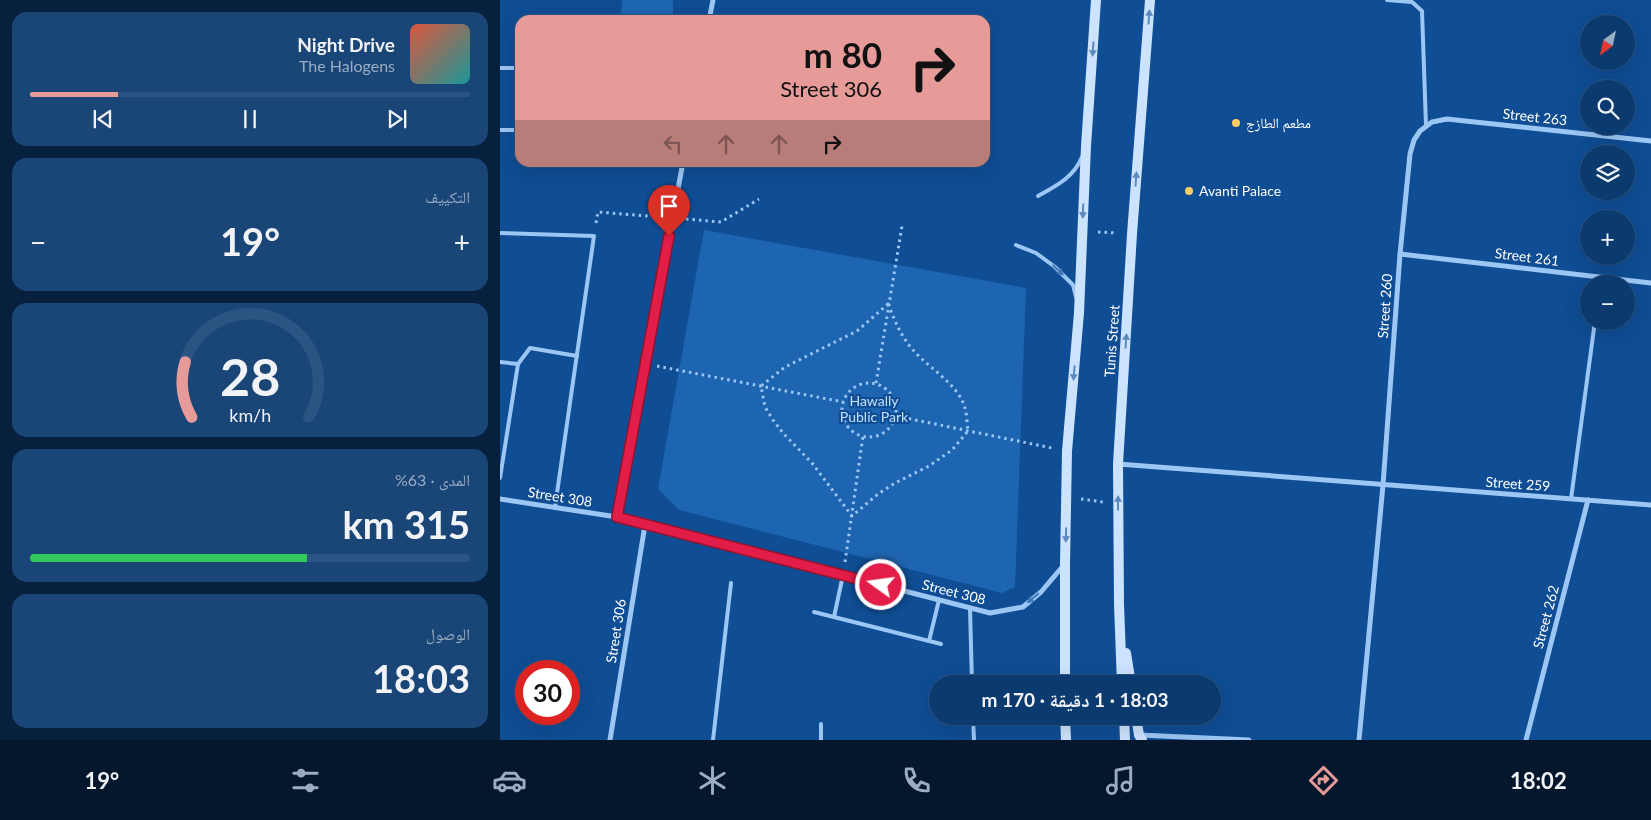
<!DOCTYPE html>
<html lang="ar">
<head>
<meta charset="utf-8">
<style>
	body { margin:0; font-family:Lato,"Noto Naskh Arabic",sans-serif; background:#194577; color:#f1f3f6; direction:rtl; height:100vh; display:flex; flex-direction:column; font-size:19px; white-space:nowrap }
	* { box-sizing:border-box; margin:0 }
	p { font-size:16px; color:#9aadc3 }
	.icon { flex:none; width:28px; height:28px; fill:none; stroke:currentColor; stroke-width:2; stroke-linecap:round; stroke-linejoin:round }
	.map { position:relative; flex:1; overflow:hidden; direction:ltr }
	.sheet { display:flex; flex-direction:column; gap:12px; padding:12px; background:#06203d; width:500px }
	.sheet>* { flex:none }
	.banner { position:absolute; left:15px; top:15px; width:475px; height:152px; border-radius:15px; box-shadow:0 5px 20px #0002,0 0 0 1px #2b5482; direction:rtl; background:#e69b98; color:#111; overflow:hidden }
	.needle { width:32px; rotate:213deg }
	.fabs { position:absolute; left:1080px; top:15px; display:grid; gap:10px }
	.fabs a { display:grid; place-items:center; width:55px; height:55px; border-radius:50%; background:#0b3a6f; box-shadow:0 5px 20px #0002,0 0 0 1px #2b5482; font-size:25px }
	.speed { position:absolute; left:15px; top:660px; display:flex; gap:10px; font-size:25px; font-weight:700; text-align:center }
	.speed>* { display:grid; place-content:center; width:65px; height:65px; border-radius:50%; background:#0b3a6f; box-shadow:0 5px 20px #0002,0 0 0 1px #2b5482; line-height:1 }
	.speed .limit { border:8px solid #d22; background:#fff; color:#111 }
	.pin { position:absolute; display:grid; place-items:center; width:42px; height:42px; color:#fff; margin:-51px -21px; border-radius:50% 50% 50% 0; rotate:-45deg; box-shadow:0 0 5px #0007 }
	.pin .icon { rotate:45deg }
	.me { position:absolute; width:55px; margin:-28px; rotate:284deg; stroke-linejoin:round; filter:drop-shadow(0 0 4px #0008) }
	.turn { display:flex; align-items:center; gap:18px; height:105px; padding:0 25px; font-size:22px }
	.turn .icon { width:65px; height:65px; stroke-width:2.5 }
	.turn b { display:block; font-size:35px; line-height:42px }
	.lanes { display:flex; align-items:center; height:48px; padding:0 25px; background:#0003; justify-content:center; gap:25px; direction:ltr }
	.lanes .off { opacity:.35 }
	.big { font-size:38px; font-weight:700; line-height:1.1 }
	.sheet .widget { flex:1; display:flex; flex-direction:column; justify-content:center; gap:8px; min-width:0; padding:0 18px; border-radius:15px; background:#194577 }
	.sheet .dial { align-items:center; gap:0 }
	.dial svg { height:130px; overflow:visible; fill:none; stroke:#2b5482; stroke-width:7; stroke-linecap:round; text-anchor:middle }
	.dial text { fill:#f1f3f6; stroke:none }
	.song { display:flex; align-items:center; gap:15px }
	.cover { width:60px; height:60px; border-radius:8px; background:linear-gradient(135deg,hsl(10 70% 55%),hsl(180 70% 35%)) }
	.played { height:5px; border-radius:2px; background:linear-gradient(90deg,#e69b98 20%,#2b5482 20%) }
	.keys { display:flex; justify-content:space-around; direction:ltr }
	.heat { display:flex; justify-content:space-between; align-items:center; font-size:28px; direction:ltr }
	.charge { height:8px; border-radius:4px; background:linear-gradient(90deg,#34c759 63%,#2b5482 0) }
	.trip { position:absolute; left:429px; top:675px; width:292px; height:50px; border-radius:25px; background:#0b3a6f; box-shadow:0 5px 20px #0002,0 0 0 1px #2b5482; font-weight:700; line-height:50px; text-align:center; direction:rtl }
	.dock { display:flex; height:80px; justify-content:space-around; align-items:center; background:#04172c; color:#9aadc3 }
	.dock .icon { width:35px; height:35px }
	.dock .selected { color:#e69b98 }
	.dock b { font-size:22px; color:#f1f3f6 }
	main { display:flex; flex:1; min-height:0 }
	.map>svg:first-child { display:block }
	.green { fill:#1e65b1 }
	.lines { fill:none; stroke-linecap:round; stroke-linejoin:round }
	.path { stroke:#9cc6f4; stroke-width:3; stroke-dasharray:2.5 4; stroke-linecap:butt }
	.service { stroke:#9cc6f4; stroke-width:4 }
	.minor { stroke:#9cc6f4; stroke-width:5 }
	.secondary { stroke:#cce3fd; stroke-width:10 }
	.oneway { fill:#5b89be }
	.oneway2 { fill:#4077b6 }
	.route-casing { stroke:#92132f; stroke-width:12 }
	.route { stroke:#e11d48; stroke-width:9 }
	.poi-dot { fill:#ffcc5f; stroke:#0f4d94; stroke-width:2 }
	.labels { text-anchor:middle; stroke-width:4.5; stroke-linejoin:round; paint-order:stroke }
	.street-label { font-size:14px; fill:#fff; stroke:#0f4d94 }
	.poi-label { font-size:14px; fill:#fff; stroke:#0f4d94; text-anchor:start }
	.park-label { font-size:14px; fill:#c4e0fe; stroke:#0f4d94 }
</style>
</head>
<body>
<main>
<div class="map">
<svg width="1151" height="740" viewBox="0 0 1151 740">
	<rect width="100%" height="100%" fill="#0f4d94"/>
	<!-- green -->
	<g class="green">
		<polygon points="122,0 173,0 173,20 121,20"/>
		<polygon points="204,230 526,288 515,587 502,593 179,510 158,489"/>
	</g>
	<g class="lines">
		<!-- path -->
		<g class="path">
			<polyline points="186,219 221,222 259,199"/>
			<polyline points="96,223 98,212 160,217"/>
			<polyline points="598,232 617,233"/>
			<path d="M388 304C395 321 401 337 414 351 429 368 459 385 465 408 467 415 467 424 468 431L452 450 429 466 395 483 378 494 352 516 312 463 283 433 273 420 265 407 261 386 285 367 357 331Z"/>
			<polyline points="157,366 343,402"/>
			<polyline points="376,383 402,226"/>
			<circle cx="369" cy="410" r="27"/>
			<polyline points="396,416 552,448"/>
			<polyline points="581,499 603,502"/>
			<polyline points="345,562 363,436"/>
		</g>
		<!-- service -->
		<g class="service">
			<polyline points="887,0 912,2 922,11 926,126"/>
			<polyline points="0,68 20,68"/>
			<polyline points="0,130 20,130"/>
			<path d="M538 196C556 186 574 177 582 157"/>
			<polyline points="0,233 94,236 55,507"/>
			<polyline points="516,245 536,253 555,267 573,285 576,297"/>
			<polyline points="1100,284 1100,277"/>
			<polyline points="0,362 18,364"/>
			<polyline points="0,478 18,364 30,348 77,356"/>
			<polyline points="1071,499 1095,321"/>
			<polyline points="470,608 472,684"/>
			<polyline points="314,612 441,644"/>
			<polyline points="334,617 343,575"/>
			<polyline points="429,641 439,600"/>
			<polyline points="473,716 474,740"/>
			<polyline points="321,724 321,740"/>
			<polyline points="213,740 231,583"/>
		</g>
		<!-- minor -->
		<g class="minor">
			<polyline points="209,20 213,0"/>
			<polyline points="900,254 1151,283"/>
			<polyline points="618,464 1151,505"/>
			<polyline points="0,499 117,517 490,613 523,607 541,592 563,566"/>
			<polyline points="117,517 183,162"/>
			<polyline points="640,735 749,740"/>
			<polyline points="110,740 145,525"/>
			<polyline points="859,740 883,485 900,254 910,154 914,140 920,131 932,122 947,119 1151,141"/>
			<polyline points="1026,740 1088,500"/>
		</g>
		<!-- secondary -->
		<g class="secondary">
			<polyline points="626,653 631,684"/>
			<polyline points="565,684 565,564 567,451 579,313 586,146 596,0"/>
			<polyline points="622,684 619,604 618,464 632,234 650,0"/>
			<polyline points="565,716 566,740"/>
			<polyline points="624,716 625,740"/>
			<polyline points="636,716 639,735 642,740"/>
		</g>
	</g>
	<!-- one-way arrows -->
	<defs><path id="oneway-solid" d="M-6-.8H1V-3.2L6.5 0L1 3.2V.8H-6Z" transform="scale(1.25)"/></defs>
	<g class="oneway">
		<use href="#oneway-solid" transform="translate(649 17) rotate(-86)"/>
		<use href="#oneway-solid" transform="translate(593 49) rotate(94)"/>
		<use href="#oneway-solid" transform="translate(636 179) rotate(-86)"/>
		<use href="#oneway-solid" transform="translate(583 211) rotate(92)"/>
		<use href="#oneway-solid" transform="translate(626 341) rotate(-86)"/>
		<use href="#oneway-solid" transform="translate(574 373) rotate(95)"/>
		<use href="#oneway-solid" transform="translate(618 503) rotate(-90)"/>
		<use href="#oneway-solid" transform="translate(566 535) rotate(91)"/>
	</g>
	<g class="oneway2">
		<use href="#oneway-solid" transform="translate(558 270) rotate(43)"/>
		<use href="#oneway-solid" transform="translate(533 598) rotate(140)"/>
	</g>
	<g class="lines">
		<!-- route casing -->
		<g class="route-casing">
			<polyline id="route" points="169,236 117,517 381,585"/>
		</g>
		<!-- route -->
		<use href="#route" class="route"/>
	</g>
	<!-- markers -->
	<g class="poi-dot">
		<circle cx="736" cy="123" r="5"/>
		<circle cx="689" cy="191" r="5"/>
	</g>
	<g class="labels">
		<!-- street labels -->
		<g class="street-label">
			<text transform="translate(1035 117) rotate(6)" y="5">Street 263</text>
			<text transform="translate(1027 257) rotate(7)" y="5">Street 261</text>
			<text transform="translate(885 306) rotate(-86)" y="5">Street 260</text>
			<text transform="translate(612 341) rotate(-86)" y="5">Tunis Street</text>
			<text transform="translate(1018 484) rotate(4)" y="5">Street 259</text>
			<text transform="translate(60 497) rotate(9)" y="5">Street 308</text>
			<text transform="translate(454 592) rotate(14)" y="5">Street 308</text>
			<text transform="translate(1046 617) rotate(-75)" y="5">Street 262</text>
			<text transform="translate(116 631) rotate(-81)" y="5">Street 306</text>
		</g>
		<!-- poi labels -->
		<g class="poi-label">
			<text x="746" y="128">مطعم الطازج</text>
			<text x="699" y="196">Avanti Palace</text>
		</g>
		<!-- park labels -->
		<g class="park-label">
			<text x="374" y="406">Hawally<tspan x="374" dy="16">Public Park</tspan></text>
		</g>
	</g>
</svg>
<div class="fabs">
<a><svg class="needle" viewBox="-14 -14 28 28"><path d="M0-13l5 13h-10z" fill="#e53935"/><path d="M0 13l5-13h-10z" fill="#9aadc3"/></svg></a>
<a><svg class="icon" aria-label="search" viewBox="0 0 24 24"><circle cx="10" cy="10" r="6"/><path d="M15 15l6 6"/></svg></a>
<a><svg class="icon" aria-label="layers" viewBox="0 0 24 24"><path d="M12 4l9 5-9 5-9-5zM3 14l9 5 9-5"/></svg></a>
<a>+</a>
<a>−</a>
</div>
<div class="speed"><div class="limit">30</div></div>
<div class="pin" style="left:169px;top:236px;background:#d93025"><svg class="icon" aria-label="arrive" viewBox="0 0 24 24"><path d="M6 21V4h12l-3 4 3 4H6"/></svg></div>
<svg class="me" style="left:381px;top:585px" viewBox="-20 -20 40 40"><circle r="17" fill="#e11d48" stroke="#fff" stroke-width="3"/><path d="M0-11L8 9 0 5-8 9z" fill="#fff"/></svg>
<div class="trip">18:03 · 1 دقيقة · 170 m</div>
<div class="banner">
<div class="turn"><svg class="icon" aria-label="right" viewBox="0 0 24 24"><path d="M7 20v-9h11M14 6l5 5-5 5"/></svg><div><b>80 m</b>Street 306</div></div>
<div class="lanes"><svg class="icon off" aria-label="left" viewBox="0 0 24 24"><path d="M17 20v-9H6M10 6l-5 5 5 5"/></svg><svg class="icon off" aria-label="ahead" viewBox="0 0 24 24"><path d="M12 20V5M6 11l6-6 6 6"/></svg><svg class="icon off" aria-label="ahead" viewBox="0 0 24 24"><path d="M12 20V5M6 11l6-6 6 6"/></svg><svg class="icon" aria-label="right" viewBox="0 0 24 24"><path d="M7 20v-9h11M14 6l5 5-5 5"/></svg></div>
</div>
</div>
<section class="sheet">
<div class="widget">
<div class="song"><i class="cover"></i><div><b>Night Drive</b><p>The Halogens</p></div></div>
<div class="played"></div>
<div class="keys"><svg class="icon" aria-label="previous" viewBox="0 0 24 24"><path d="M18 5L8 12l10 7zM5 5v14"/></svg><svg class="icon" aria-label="pause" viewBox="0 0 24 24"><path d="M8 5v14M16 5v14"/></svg><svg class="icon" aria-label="next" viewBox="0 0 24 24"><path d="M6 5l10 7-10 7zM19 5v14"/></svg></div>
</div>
<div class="widget"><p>التكييف</p>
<div class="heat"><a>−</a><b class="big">19°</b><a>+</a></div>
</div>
<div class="widget dial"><svg viewBox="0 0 100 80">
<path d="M14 69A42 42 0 1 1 86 69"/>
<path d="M14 69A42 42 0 0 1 10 35" stroke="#e69b98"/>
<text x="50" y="56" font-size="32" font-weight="700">28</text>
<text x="50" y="72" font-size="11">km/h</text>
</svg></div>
<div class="widget"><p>المدى · 63%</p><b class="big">315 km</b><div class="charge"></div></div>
<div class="widget"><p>الوصول</p><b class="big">18:03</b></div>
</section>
</main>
<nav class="dock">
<b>18:02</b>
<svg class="icon selected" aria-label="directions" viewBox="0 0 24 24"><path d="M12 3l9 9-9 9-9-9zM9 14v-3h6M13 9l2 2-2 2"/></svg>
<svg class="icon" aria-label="music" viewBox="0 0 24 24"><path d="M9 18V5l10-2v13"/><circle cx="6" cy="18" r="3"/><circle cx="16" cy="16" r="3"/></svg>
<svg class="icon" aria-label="phone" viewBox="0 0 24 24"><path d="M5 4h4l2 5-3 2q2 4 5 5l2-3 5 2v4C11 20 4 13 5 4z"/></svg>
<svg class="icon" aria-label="climate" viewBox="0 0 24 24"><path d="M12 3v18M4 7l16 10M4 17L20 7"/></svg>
<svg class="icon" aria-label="car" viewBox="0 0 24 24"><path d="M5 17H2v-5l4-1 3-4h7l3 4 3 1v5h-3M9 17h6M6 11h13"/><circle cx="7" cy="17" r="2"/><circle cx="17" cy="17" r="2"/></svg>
<svg class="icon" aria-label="filters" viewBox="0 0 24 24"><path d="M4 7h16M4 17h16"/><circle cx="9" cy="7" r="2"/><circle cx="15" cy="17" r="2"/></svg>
<b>19°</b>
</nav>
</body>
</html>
